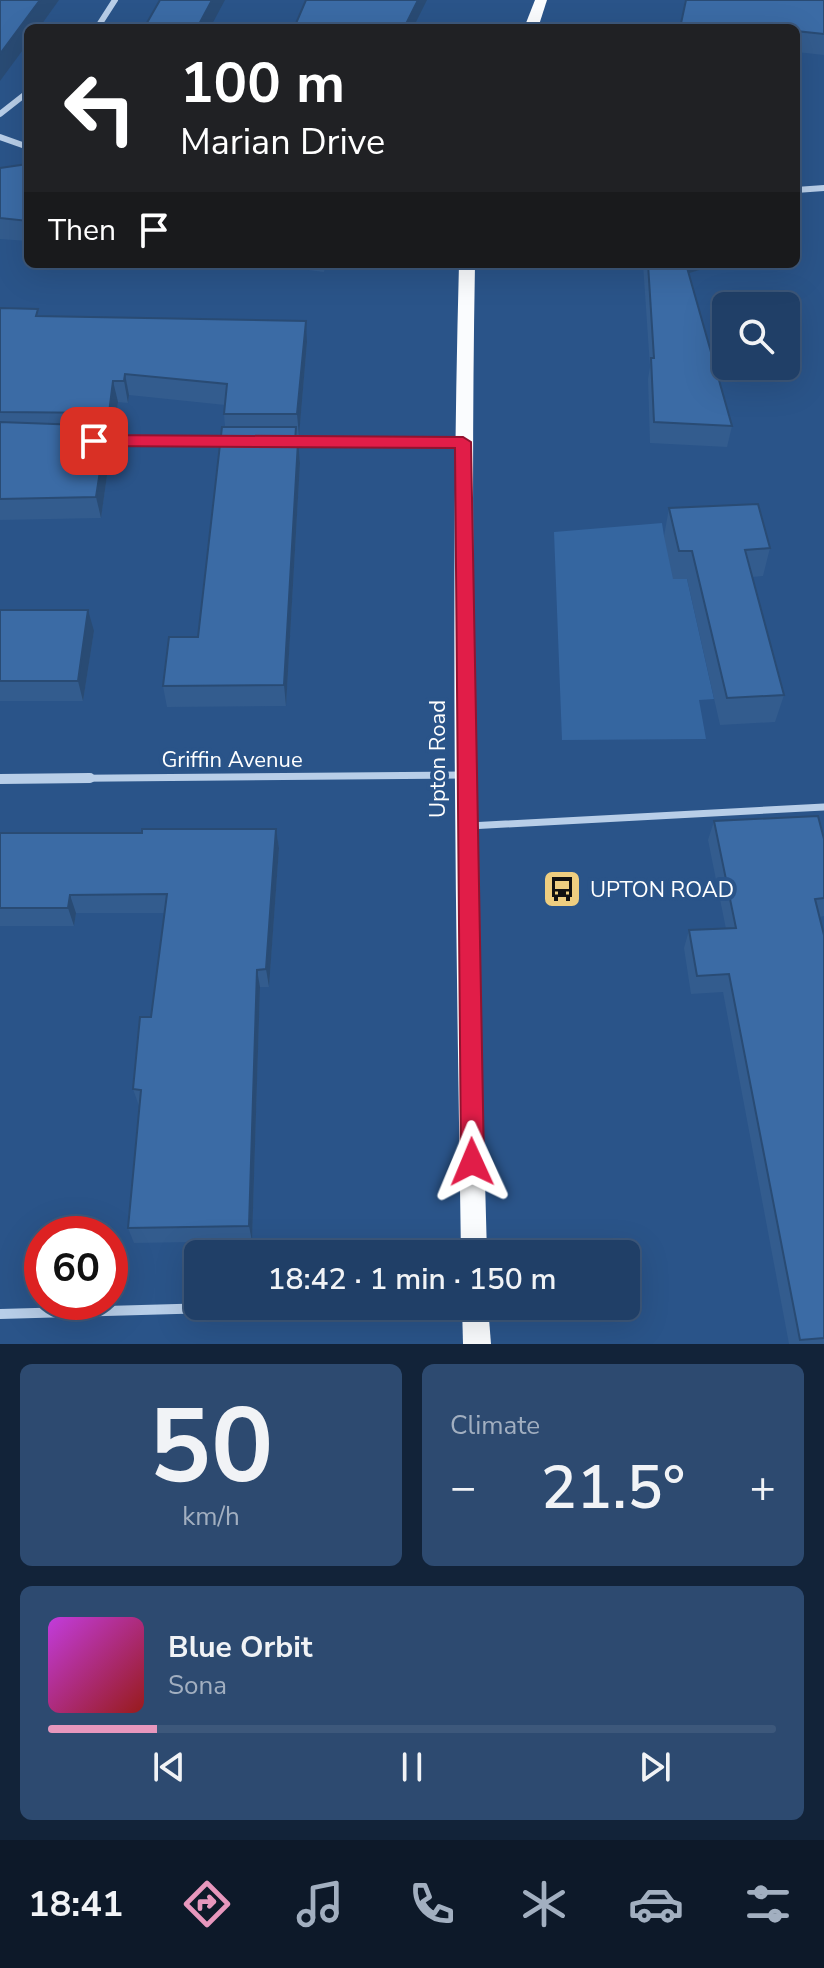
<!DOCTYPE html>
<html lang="en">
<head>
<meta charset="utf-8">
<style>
	body { margin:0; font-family:"Nunito Sans",sans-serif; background:#2d4a70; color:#f1f3f6; height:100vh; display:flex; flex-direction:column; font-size:30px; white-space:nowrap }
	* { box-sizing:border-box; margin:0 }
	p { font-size:26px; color:#a2afc0 }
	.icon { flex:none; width:44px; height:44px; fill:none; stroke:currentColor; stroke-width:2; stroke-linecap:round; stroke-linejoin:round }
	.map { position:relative; height:1344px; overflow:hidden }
	.sheet { display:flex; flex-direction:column; gap:20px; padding:20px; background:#122339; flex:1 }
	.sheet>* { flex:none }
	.hud { position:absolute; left:24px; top:24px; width:776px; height:244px; border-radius:12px; box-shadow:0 8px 32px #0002,0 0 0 2px #3d587b; background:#202124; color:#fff; overflow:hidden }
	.controls { position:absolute; left:712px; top:292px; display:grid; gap:16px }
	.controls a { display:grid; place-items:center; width:88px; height:88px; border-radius:12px; background:#203f67; box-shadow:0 8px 32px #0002,0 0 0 2px #3d587b; font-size:40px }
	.speed { position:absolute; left:24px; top:1216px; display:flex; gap:16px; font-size:40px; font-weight:700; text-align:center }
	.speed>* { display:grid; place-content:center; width:104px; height:104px; border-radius:50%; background:#203f67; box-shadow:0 8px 32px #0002,0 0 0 2px #3d587b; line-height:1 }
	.speed .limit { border:12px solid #d22; background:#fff; color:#111 }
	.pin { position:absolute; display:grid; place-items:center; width:68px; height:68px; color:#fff; margin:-34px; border-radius:16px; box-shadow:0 4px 12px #0006 }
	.me { position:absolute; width:88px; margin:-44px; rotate:359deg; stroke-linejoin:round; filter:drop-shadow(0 0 6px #0008) }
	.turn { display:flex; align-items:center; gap:28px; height:168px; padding:0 24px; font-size:36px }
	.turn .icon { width:104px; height:104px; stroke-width:2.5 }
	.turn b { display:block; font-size:56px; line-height:68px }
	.then { display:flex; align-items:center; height:76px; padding:0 24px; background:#0003; gap:16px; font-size:30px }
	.big { font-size:60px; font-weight:600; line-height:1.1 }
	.sheet .card { flex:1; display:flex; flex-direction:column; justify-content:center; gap:12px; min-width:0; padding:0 28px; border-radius:12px; background:#2d4a70 }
	.sheet .dial { align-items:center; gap:0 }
	.dial b { font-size:104px; line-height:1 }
	.song { display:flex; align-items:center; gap:24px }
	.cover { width:96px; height:96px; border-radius:12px; background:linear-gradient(135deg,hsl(290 70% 55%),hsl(0 70% 35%)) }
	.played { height:8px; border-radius:4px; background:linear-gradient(90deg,#e797bd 15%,#3d587b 15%) }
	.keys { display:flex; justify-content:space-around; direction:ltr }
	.heat { display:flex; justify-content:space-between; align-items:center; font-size:44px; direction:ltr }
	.sheet .tiles { flex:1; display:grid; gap:20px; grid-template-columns:1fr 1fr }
	.card:last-child { grid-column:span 2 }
	.trip { position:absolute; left:184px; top:1240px; width:456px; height:80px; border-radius:12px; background:#203f67; box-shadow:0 8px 32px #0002,0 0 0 2px #3d587b; font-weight:600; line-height:80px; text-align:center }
	.tab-bar { display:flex; height:128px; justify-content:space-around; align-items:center; background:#0d1929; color:#a2afc0 }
	.tab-bar .icon { width:56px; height:56px }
	.tab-bar .selected { color:#e797bd }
	.tab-bar b { font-size:36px; color:#f1f3f6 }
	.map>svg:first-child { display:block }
	.green { fill:#3566a0 }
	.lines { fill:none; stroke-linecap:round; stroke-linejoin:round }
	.service { stroke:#b8cee8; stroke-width:7 }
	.minor-far2 { stroke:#b8cee8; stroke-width:6 }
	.minor-far1 { stroke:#b8cee8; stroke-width:7 }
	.minor { stroke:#b8cee8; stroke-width:10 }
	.primary { fill:#fafcfe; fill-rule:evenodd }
	.wall { fill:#335c8e }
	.shaded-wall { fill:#294b74 }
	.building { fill:#3b6ba5; stroke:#294b74; stroke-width:2 }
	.route { fill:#e11d48; stroke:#92132f; stroke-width:2 }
	.labels { text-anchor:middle; stroke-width:8; stroke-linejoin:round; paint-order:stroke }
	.street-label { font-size:22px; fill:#fff; stroke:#2a5489 }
	.poi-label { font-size:22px; fill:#fff; stroke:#2a5489; text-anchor:start }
</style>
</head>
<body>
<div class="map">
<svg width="824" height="1344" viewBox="0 0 824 1344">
	<rect width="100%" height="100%" fill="#2a5489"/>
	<!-- green -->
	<polygon class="green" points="662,523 664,536 687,579 714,699 699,700 706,739 562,740 554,532"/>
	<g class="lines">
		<!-- service -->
		<polyline class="service" points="469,826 824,807"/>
		<!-- minor-far2 -->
		<g class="minor-far2">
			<polyline points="97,28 115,0"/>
			<polyline points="0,114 28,92"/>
			<polyline points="0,137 28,147"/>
			<polyline points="796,190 824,188"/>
		</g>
		<!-- minor-far1 -->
		<g class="minor-far1">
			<polyline points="101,441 231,442"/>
			<polyline points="289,442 463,442"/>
			<polyline points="0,779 463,775"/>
		</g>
		<!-- minor -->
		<g class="minor">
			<polyline points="0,779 90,778"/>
			<polyline points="0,1314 287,1306"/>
		</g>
		<!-- primary -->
		<g class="primary">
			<polygon points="535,0 547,0 538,28 524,28"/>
			<path d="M459 264H475C469 594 478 924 487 1254H461C456 924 450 594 459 264Z"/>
			<polygon points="462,1306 488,1306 491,1344 463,1344"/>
		</g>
	</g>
	<!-- wall -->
	<g class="wall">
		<polygon points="824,0 824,55 796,52 796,28"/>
		<polygon points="28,164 28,241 0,239 0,168"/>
		<polygon points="262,264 326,264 324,272"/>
		<polygon points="643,264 710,264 709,267 689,273 732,426 727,447 650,443 648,379 650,367"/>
		<polygon points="0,308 40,316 307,342 299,436 297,436 300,463 286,706 167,707 163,686 198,637 225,427 224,414 225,405 129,395 128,403 118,402 113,434 108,434 111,447 101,518 0,520"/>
		<polygon points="669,508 770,548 763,576 752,577 784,695 775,722 720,725 687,579 673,579 664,536"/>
		<polygon points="0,610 94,631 83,701 0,701"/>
		<polygon points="714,821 824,839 824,916 820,917 824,935 824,1344 789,1344 723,992 691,994 684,948 689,930 726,929 708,840"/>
		<polygon points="276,829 279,848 269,987 260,987 252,1241 134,1243 128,1228 139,1106 133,1089 151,1017 164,913 76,913 74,926 0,926 0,833 142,833"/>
	</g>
	<!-- shaded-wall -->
	<g class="shaded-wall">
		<polygon points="40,0 59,0 39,28 28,28 28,43 0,81 0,54"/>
		<polygon points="212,0 225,0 210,28 197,28"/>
		<polygon points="418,0 427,0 413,28 404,28"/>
		<polygon points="682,264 710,264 709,267 680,276"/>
		<polygon points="306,321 307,342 299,436 297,414"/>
		<polygon points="125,374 129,395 128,403 124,381"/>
		<polygon points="113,381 118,402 113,434 109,413"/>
		<polygon points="107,426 111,447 101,518 96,497"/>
		<polygon points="298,442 300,463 286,706 284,685"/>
		<polygon points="88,610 94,631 83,701 78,681"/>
		<polygon points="276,829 279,848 269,987 266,969"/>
		<polygon points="70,895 76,913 74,926 68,908"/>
		<polygon points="257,970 260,987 252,1241 249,1226"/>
	</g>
	<!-- building -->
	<g class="building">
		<polygon points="0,0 40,0 0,54"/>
		<polygon points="160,0 212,0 197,28 144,28"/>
		<polygon points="306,0 418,0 404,28 294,28"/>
		<polygon points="686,0 824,0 824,34 796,31 796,28 680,28"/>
		<polygon points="28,164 28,221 0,218 0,168"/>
		<polygon points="648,264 686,264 732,426 654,422 651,358 654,358"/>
		<polygon points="0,308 38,309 36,316 306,321 297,414 224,414 227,384 125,374 124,381 113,381 109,413 0,412"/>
		<polygon points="0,422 107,426 96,497 0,499"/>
		<polygon points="222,427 296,427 295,442 298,442 284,685 163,686 169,637 198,637"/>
		<polygon points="758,504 770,548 745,550 784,695 727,698 692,551 679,551 669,508"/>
		<polygon points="0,610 88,610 78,681 0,681"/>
		<polygon points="818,816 824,839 824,898 815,899 824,935 824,1338 800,1340 729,974 697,976 689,930 736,928 714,821"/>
		<polygon points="142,829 276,829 266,969 257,970 249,1226 128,1228 141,1090 133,1089 140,1017 151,1017 167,894 70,895 68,908 0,908 0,833 142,833"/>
	</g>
	<!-- route -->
	<polygon class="route" points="94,435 463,437 471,442 484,1162 480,1170 472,1174 464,1170 461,1162 455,448 94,446 86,441"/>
	<!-- icons -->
	<defs>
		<g id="bus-square" transform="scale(2)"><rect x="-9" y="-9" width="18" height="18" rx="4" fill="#eece80" stroke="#2a5489"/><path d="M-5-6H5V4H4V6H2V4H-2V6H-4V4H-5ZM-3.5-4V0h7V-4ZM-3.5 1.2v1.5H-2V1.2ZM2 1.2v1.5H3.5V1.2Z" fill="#111"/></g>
	</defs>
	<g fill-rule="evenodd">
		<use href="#bus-square" x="562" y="889"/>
	</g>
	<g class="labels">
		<!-- street labels -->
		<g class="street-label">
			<text x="232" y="767">Griffin Avenue</text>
			<text transform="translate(437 759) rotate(-90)" y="8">Upton Road</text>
		</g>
		<!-- poi labels -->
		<g class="poi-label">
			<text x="590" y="897">UPTON ROAD</text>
		</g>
	</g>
</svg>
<div class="controls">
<a><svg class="icon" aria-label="search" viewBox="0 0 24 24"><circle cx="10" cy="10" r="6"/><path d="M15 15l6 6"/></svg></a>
</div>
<div class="speed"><div class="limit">60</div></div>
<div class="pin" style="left:94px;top:441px;background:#d93025"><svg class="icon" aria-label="arrive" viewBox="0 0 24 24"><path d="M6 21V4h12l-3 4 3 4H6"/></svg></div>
<svg class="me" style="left:472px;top:1162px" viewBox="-20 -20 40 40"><path d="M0-17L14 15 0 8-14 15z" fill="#e11d48" stroke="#fff" stroke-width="4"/></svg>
<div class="trip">18:42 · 1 min · 150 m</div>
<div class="hud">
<div class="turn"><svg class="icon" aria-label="left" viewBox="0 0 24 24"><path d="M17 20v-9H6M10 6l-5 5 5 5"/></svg><div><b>100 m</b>Marian Drive</div></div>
<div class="then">Then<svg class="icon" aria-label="arrive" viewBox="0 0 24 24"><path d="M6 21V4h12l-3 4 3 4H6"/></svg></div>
</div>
</div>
<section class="sheet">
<div class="tiles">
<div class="card dial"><b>50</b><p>km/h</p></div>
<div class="card"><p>Climate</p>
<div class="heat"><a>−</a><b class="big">21.5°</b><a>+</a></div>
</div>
<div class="card">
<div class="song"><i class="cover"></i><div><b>Blue Orbit</b><p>Sona</p></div></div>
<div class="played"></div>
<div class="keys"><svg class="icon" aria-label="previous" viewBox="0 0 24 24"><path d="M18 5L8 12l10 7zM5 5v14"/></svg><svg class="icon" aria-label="pause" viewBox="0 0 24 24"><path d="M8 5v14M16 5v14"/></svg><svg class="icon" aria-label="next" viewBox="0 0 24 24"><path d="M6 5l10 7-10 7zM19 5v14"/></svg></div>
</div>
</div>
</section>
<nav class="tab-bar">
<b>18:41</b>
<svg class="icon selected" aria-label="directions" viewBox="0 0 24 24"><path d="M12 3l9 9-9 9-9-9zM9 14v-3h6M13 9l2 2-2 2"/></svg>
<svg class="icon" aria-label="music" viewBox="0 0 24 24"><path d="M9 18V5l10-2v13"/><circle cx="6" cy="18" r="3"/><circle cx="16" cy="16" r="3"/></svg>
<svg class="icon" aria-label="phone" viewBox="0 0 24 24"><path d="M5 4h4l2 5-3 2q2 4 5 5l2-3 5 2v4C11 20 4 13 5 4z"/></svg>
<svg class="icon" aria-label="climate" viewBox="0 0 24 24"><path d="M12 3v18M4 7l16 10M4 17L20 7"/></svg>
<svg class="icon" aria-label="car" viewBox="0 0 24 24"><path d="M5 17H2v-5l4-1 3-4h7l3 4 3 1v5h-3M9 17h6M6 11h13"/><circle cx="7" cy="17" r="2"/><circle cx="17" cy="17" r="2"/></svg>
<svg class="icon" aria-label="filters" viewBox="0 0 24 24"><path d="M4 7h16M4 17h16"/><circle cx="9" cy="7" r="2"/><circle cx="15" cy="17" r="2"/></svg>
</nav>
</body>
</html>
